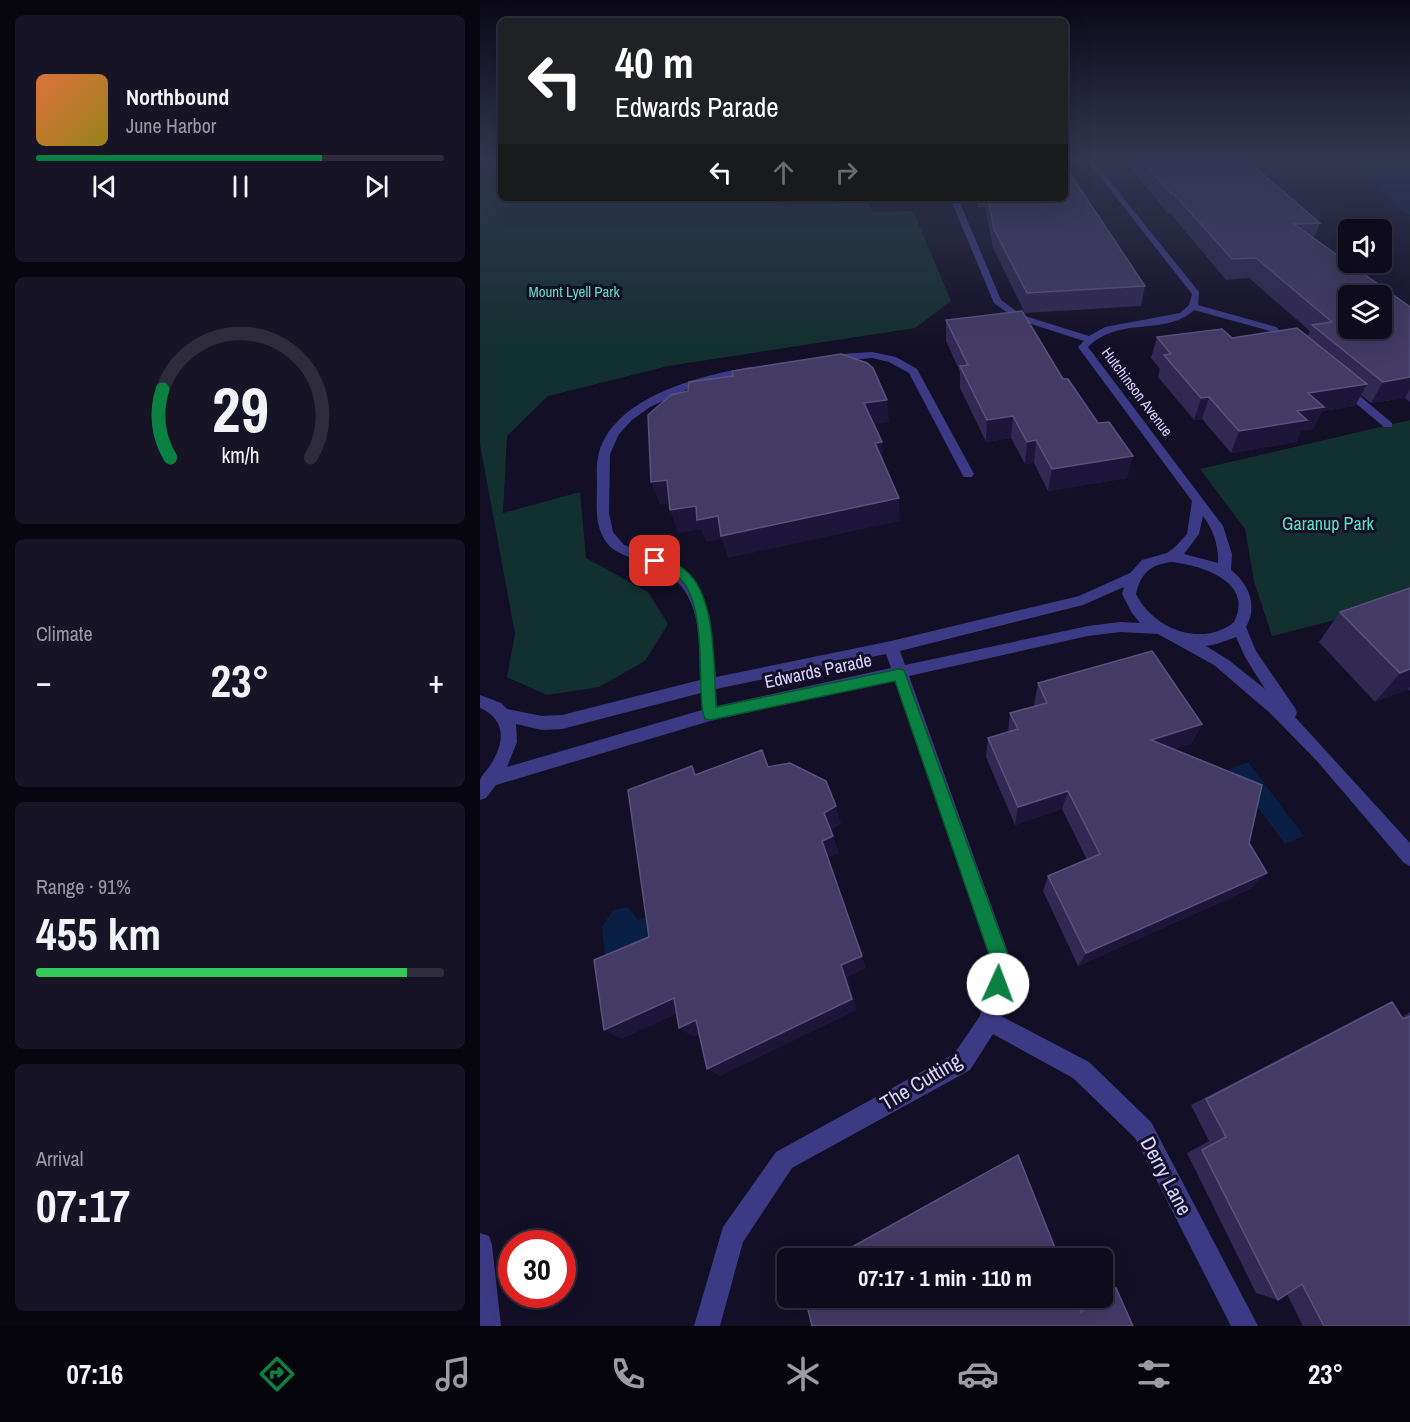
<!DOCTYPE html>
<html lang="en">
<head>
<meta charset="utf-8">
<style>
	body { margin:0; font-family:"Archivo Narrow",sans-serif; background:#171425; color:#f1f3f6; height:100vh; display:flex; flex-direction:column; font-size:22px; white-space:nowrap }
	* { box-sizing:border-box; margin:0 }
	p { font-size:20px; color:#9b9ba3 }
	.icon { flex:none; width:33px; height:33px; fill:none; stroke:currentColor; stroke-width:2; stroke-linecap:round; stroke-linejoin:round }
	.map { position:relative; flex:1; overflow:hidden }
	.side { display:flex; flex-direction:column; gap:15px; padding:15px; background:#08060f; width:480px }
	.side>* { flex:none }
	.guide { position:absolute; left:18px; top:18px; width:570px; height:183px; border-radius:9px; box-shadow:0 6px 24px #0002,0 0 0 2px #2e2b3b; background:#202124; color:#fff; overflow:hidden }
	.fabs { position:absolute; left:858px; top:219px; display:grid; gap:12px }
	.fabs a { display:grid; place-items:center; width:54px; height:54px; border-radius:9px; background:#0e0b1c; box-shadow:0 6px 24px #0002,0 0 0 2px #2e2b3b; font-size:30px }
	.speed { position:absolute; left:18px; top:1230px; display:flex; gap:12px; font-size:30px; font-weight:700; text-align:center }
	.speed>* { display:grid; place-content:center; width:78px; height:78px; border-radius:50%; background:#0e0b1c; box-shadow:0 6px 24px #0002,0 0 0 2px #2e2b3b; line-height:1 }
	.speed .limit { border:9px solid #d22; background:#fff; color:#111 }
	.pin { position:absolute; display:grid; place-items:center; width:51px; height:51px; color:#fff; margin:-26px; border-radius:12px; box-shadow:0 3px 9px #0006 }
	.me { position:absolute; width:66px; margin:-33px; rotate:2deg; stroke-linejoin:round; filter:drop-shadow(0 0 4px #0008) }
	.turn { display:flex; align-items:center; gap:21px; height:126px; padding:0 18px; font-size:27px }
	.turn .icon { width:78px; height:78px; stroke-width:2.5 }
	.turn b { display:block; font-size:42px; line-height:51px }
	.lanes { display:flex; align-items:center; height:57px; padding:0 18px; background:#0003; justify-content:center; gap:30px; direction:ltr }
	.lanes .off { opacity:.35 }
	.big { font-size:45px; font-weight:700; line-height:1.1 }
	.side .card { flex:1; display:flex; flex-direction:column; justify-content:center; gap:9px; min-width:0; padding:0 21px; border-radius:9px; background:#171425 }
	.side .dial { align-items:center; gap:0 }
	.dial svg { height:156px; overflow:visible; fill:none; stroke:#2e2b3b; stroke-width:7; stroke-linecap:round; text-anchor:middle }
	.dial text { fill:#f1f3f6; stroke:none }
	.song { display:flex; align-items:center; gap:18px }
	.cover { width:72px; height:72px; border-radius:9px; background:linear-gradient(135deg,hsl(20 70% 55%),hsl(50 70% 35%)) }
	.played { height:6px; border-radius:3px; background:linear-gradient(90deg,#0b8043 70%,#2e2b3b 70%) }
	.keys { display:flex; justify-content:space-around; direction:ltr }
	.heat { display:flex; justify-content:space-between; align-items:center; font-size:33px; direction:ltr }
	.charge { height:9px; border-radius:4px; background:linear-gradient(90deg,#34c759 91%,#2e2b3b 0) }
	.trip { position:absolute; left:297px; top:1248px; width:336px; height:60px; border-radius:9px; background:#0e0b1c; box-shadow:0 6px 24px #0002,0 0 0 2px #2e2b3b; font-weight:700; line-height:60px; text-align:center }
	.tabs { display:flex; height:96px; justify-content:space-around; align-items:center; background:#06040b; color:#9b9ba3 }
	.tabs .icon { width:42px; height:42px }
	.tabs .active { color:#0b8043 }
	.tabs b { font-size:27px; color:#f1f3f6 }
	main { display:flex; flex:1; min-height:0 }
	.map>svg:first-child { display:block }
	.green { fill:#12302f }
	.water { fill:#0a1f44 }
	.lines { fill:none; stroke-linecap:round; stroke-linejoin:round }
	.minor { fill:#3d3a85; fill-rule:evenodd }
	.wall { fill:#312854 }
	.shaded-wall { fill:#1d163a }
	.building { fill:#433a66; stroke:#5a527e; stroke-width:1.5; fill-rule:evenodd }
	.route { fill:#0b8043; stroke:#07532c; stroke-width:1.5 }
	.labels { text-anchor:middle; stroke-width:6; stroke-linejoin:round; paint-order:stroke }
	.far-park-label { font-size:15px; fill:#5fe0c0; stroke:#130f26 }
	.far-street-label { font-size:15px; fill:#d9d4ff; stroke:#130f26 }
	.park-label { font-size:18px; fill:#5fe0c0; stroke:#130f26 }
	.street-label { font-size:18px; fill:#d9d4ff; stroke:#130f26 }
	.near-street-label { font-size:21px; fill:#d9d4ff; stroke:#130f26 }
</style>
</head>
<body>
<main>
<section class="side">
<div class="card">
<div class="song"><i class="cover"></i><div><b>Northbound</b><p>June Harbor</p></div></div>
<div class="played"></div>
<div class="keys"><svg class="icon" aria-label="previous" viewBox="0 0 24 24"><path d="M18 5L8 12l10 7zM5 5v14"/></svg><svg class="icon" aria-label="pause" viewBox="0 0 24 24"><path d="M8 5v14M16 5v14"/></svg><svg class="icon" aria-label="next" viewBox="0 0 24 24"><path d="M6 5l10 7-10 7zM19 5v14"/></svg></div>
</div>
<div class="card dial"><svg viewBox="0 0 100 80">
<path d="M14 69A42 42 0 1 1 86 69"/>
<path d="M14 69A42 42 0 0 1 10 34" stroke="#0b8043"/>
<text x="50" y="56" font-size="32" font-weight="700">29</text>
<text x="50" y="72" font-size="11">km/h</text>
</svg></div>
<div class="card"><p>Climate</p>
<div class="heat"><a>−</a><b class="big">23°</b><a>+</a></div>
</div>
<div class="card"><p>Range · 91%</p><b class="big">455 km</b><div class="charge"></div></div>
<div class="card"><p>Arrival</p><b class="big">07:17</b></div>
</section>
<div class="map">
<svg width="930" height="1326" viewBox="0 0 930 1326">
	<rect width="100%" height="100%" fill="#130f26"/>
	<!-- green -->
	<g class="green">
		<polygon points="7,159 21,159 21,198 301,198 303,205 387,202 394,212 433,211 471,301 435,328 188,366 68,396 27,436 23,513 100,492 106,558 168,592 188,624 165,661 119,687 67,695 27,677 35,634 0,444 0,179"/>
		<polygon points="930,420 930,601 792,636 774,581 765,529 720,469"/>
	</g>
	<!-- water -->
	<g class="water">
		<polygon points="866,159 930,159 930,215 920,209"/>
		<polygon points="768,762 824,836 805,844 749,769"/>
		<polygon points="221,897 221,916 125,956 122,927 133,910 148,907 158,920"/>
	</g>
	<g class="lines">
		<!-- minor -->
		<g class="minor">
			<path d="M606 159H612L719 292 718 305 796 327 816 344 808 346 790 331 714 310C685 337 641 315 608 347L743 526 752 554 751 570C769 584 778 606 766 627L776 651 815 708 817 713 815 717 930 843V866L924 863 837 761 790 713 734 665 678 634 640 632 608 636 429 676 533 966 521 1016 609 1062 671 1122 778 1326H751L655 1138 593 1078 513 1034 490 1070 312 1168 263 1242 240 1326H214L243 1227 296 1152 474 1054 500 1016 513 966 415 679 230 721 16 785 6 798 0 800C0 794 0 786 0 780 2 775 8 769 11 764 25 742 26 719 0 708V695L21 703 27 709 62 716 82 715 220 680C219 629 222 583 166 563 152 557 136 555 126 542 114 524 117 505 117 485 117 474 116 463 119 453 134 397 221 375 271 367L276 370 212 387 170 407 152 420 139 434 130 454 129 513 133 532 144 545 193 563 214 581 222 593 230 618 236 677 411 641 599 596 650 573 662 560 687 553 695 547 707 534 712 501 598 347 604 341 536 319 514 303 470 198H478L521 300 542 315 609 336 625 327 700 313 709 305 712 294ZM723 516C733 529 739 546 738 563L704 554 719 534ZM691 562C720 565 775 581 754 622 722 648 673 629 656 594 661 573 670 565 691 562ZM644 587 642 594 652 613 660 623 640 622 608 626 425 665 420 651 603 605ZM756 637 765 657 785 689 750 661 726 646 737 644ZM406 654 411 668 237 706 236 689ZM221 693 222 710 27 767 37 742 36 724 62 730 82 729Z"/>
			<polygon points="392,352 416,357 437,369 494,474 492,477 484,477 482,474 429,373 409,362 392,358 348,362 343,359 360,354"/>
			<polygon points="860,386 868,386 912,423 912,427 904,427 860,390"/>
			<polygon points="0,1233 9,1236 12,1245 21,1326 0,1326"/>
		</g>
	</g>
	<!-- wall -->
	<g class="wall">
		<polygon points="644,159 765,159 840,223 834,238 930,307 930,402 925,398 891,403 881,395 875,406 842,411 833,429 821,431 816,442 751,453 722,419 714,420 678,377 680,369 671,358 677,337 752,338 827,336 830,331 769,278 746,280 690,213 687,213"/>
		<polygon points="495,198 585,198 665,286 661,306 545,313 513,248 505,207 498,207"/>
		<polygon points="466,320 583,379 647,478 568,491 554,463 545,464 531,438 506,442 480,388 480,372 466,341"/>
		<polygon points="930,588 930,691 928,689 895,702 839,642 860,612"/>
		<polygon points="558,683 722,724 711,744 694,749 769,843 772,888 598,966 563,891 568,876 607,860 582,809 535,825 506,757 508,738 528,732 530,713 555,706 554,704"/>
		<polygon points="912,1002 922,1017 930,1012 930,1326 823,1326 807,1294 798,1300 776,1293 707,1153 729,1141 711,1105 888,1013"/>
		<polygon points="625,1282 636,1288 653,1326 329,1326 331,1325 596,1301 602,1298 622,1298 622,1284"/>
	</g>
	<!-- shaded-wall -->
	<g class="shaded-wall">
		<polygon points="930,377 930,389 925,398 891,403 903,382"/>
		<polygon points="887,384 875,406 842,411 833,429 821,431 816,442 751,453 759,431 828,393"/>
		<polygon points="729,397 722,419 714,420 721,398"/>
		<polygon points="407,400 409,422 386,425 384,403"/>
		<polygon points="533,416 531,438 506,442 507,420"/>
		<polygon points="556,440 554,463 545,464 547,442"/>
		<polygon points="402,442 404,464 395,443"/>
		<polygon points="653,456 647,478 568,491 572,469"/>
		<polygon points="187,480 196,502 180,505 171,482"/>
		<polygon points="419,498 420,521 248,558 242,539 226,542 221,529 198,533 190,510 216,506 238,516"/>
		<polygon points="930,669 930,687 928,689 895,702 920,673"/>
		<polygon points="722,724 711,744 663,759 671,740"/>
		<polygon points="588,791 582,809 535,825 538,807"/>
		<polygon points="356,806 361,824 350,831 344,813"/>
		<polygon points="353,836 359,853 347,858 342,841"/>
		<polygon points="787,873 772,888 598,966 606,953"/>
		<polygon points="382,956 386,968 367,977 377,1010 240,1076 227,1069 361,965"/>
		<polygon points="194,998 208,1009 142,1039 124,1030"/>
		<polygon points="216,1020 230,1029 214,1037 199,1028"/>
	</g>
	<!-- building -->
	<g class="building">
		<path d="M661 159H765L840 223 814 224 930 307V377L903 382 832 325 852 322 776 258 752 259 694 194H691ZM868 296H902V328H868Z"/>
		<polygon points="585,166 665,286 547,293 514,229 508,198 585,198"/>
		<polygon points="542,311 583,379 588,379 618,423 629,422 653,456 572,469 556,440 547,442 533,416 507,420 480,366 488,365 466,320"/>
		<polygon points="817,328 887,384 828,393 844,407 817,411 827,420 759,431 729,397 721,398 684,355 691,354 677,337 742,329 752,338"/>
		<polygon points="361,354 387,363 393,368 407,400 384,403 402,442 395,443 419,498 241,536 238,516 217,520 216,506 190,510 187,480 171,482 168,415 191,395 208,391 209,382 253,376 252,371"/>
		<polygon points="930,588 930,669 920,673 860,612"/>
		<polygon points="672,651 722,724 671,740 782,785 769,843 787,873 606,953 568,876 620,854 588,791 538,807 508,738 538,729 530,713 567,703 558,683"/>
		<polygon points="282,750 288,767 310,763 346,781 356,806 344,813 353,836 342,841 382,956 361,965 372,999 227,1069 216,1020 199,1028 194,998 124,1030 114,960 169,937 148,790 212,766 215,775"/>
		<polygon points="912,1002 923,1019 930,1016 930,1326 844,1326 822,1284 798,1300 722,1150 746,1137 726,1099"/>
		<polygon points="538,1155 579,1258 352,1258"/>
		<polygon points="636,1288 653,1326 332,1326 325,1298 595,1298 601,1312"/>
	</g>
	<!-- sky -->
	<linearGradient id="sky" x2="0" y2="1"><stop stop-color="#0a0815"/><stop offset="0.46" stop-color="#333752"/><stop offset="1" stop-color="#333752" stop-opacity="0"/></linearGradient>
	<rect width="930" height="345" fill="url(#sky)"/>
	<!-- route -->
	<path class="route" d="M175 556C188 560 202 565 211 576 236 603 234 671 236 707L419 669 424 670 532 966 525 991 518 993 512 991 509 984 513 966 415 681 230 720 225 719C221 711 222 700 221 691 220 662 222 605 203 582 194 571 177 570 169 561Z"/>
	<g class="labels">
		<!-- far-park labels -->
		<g class="far-park-label">
			<text x="94" y="297">Mount Lyell Park</text>
		</g>
		<!-- far-street labels -->
		<g class="far-street-label">
			<text transform="translate(657 392) rotate(53)" y="5">Hutchinson Avenue</text>
		</g>
		<!-- park labels -->
		<g class="park-label">
			<text x="848" y="530">Garanup Park</text>
		</g>
		<!-- street labels -->
		<g class="street-label">
			<text transform="translate(338 671) rotate(-12)" y="6">Edwards Parade</text>
		</g>
		<!-- near-street labels -->
		<g class="near-street-label">
			<text transform="translate(441 1082) rotate(-31)" y="7">The Cutting</text>
			<text transform="translate(686 1176) rotate(62)" y="7">Derry Lane</text>
		</g>
	</g>
</svg>
<div class="fabs">
<a><svg class="icon" aria-label="sound" viewBox="0 0 24 24"><path d="M4 9h4l5-4v14l-5-4H4zM17 9q2 3 0 6"/></svg></a>
<a><svg class="icon" aria-label="layers" viewBox="0 0 24 24"><path d="M12 4l9 5-9 5-9-5zM3 14l9 5 9-5"/></svg></a>
</div>
<div class="speed"><div class="limit">30</div></div>
<div class="pin" style="left:175px;top:561px;background:#d93025"><svg class="icon" aria-label="arrive" viewBox="0 0 24 24"><path d="M6 21V4h12l-3 4 3 4H6"/></svg></div>
<svg class="me" style="left:518px;top:984px" viewBox="-20 -20 40 40"><circle r="19" fill="#fff"/><path d="M0-13L10 11 0 6-10 11z" fill="#0b8043"/></svg>
<div class="trip">07:17 · 1 min · 110 m</div>
<div class="guide">
<div class="turn"><svg class="icon" aria-label="left" viewBox="0 0 24 24"><path d="M17 20v-9H6M10 6l-5 5 5 5"/></svg><div><b>40 m</b>Edwards Parade</div></div>
<div class="lanes"><svg class="icon" aria-label="left" viewBox="0 0 24 24"><path d="M17 20v-9H6M10 6l-5 5 5 5"/></svg><svg class="icon off" aria-label="ahead" viewBox="0 0 24 24"><path d="M12 20V5M6 11l6-6 6 6"/></svg><svg class="icon off" aria-label="right" viewBox="0 0 24 24"><path d="M7 20v-9h11M14 6l5 5-5 5"/></svg></div>
</div>
</div>
</main>
<nav class="tabs">
<b>07:16</b>
<svg class="icon active" aria-label="directions" viewBox="0 0 24 24"><path d="M12 3l9 9-9 9-9-9zM9 14v-3h6M13 9l2 2-2 2"/></svg>
<svg class="icon" aria-label="music" viewBox="0 0 24 24"><path d="M9 18V5l10-2v13"/><circle cx="6" cy="18" r="3"/><circle cx="16" cy="16" r="3"/></svg>
<svg class="icon" aria-label="phone" viewBox="0 0 24 24"><path d="M5 4h4l2 5-3 2q2 4 5 5l2-3 5 2v4C11 20 4 13 5 4z"/></svg>
<svg class="icon" aria-label="climate" viewBox="0 0 24 24"><path d="M12 3v18M4 7l16 10M4 17L20 7"/></svg>
<svg class="icon" aria-label="car" viewBox="0 0 24 24"><path d="M5 17H2v-5l4-1 3-4h7l3 4 3 1v5h-3M9 17h6M6 11h13"/><circle cx="7" cy="17" r="2"/><circle cx="17" cy="17" r="2"/></svg>
<svg class="icon" aria-label="filters" viewBox="0 0 24 24"><path d="M4 7h16M4 17h16"/><circle cx="9" cy="7" r="2"/><circle cx="15" cy="17" r="2"/></svg>
<b>23°</b>
</nav>
</body>
</html>
